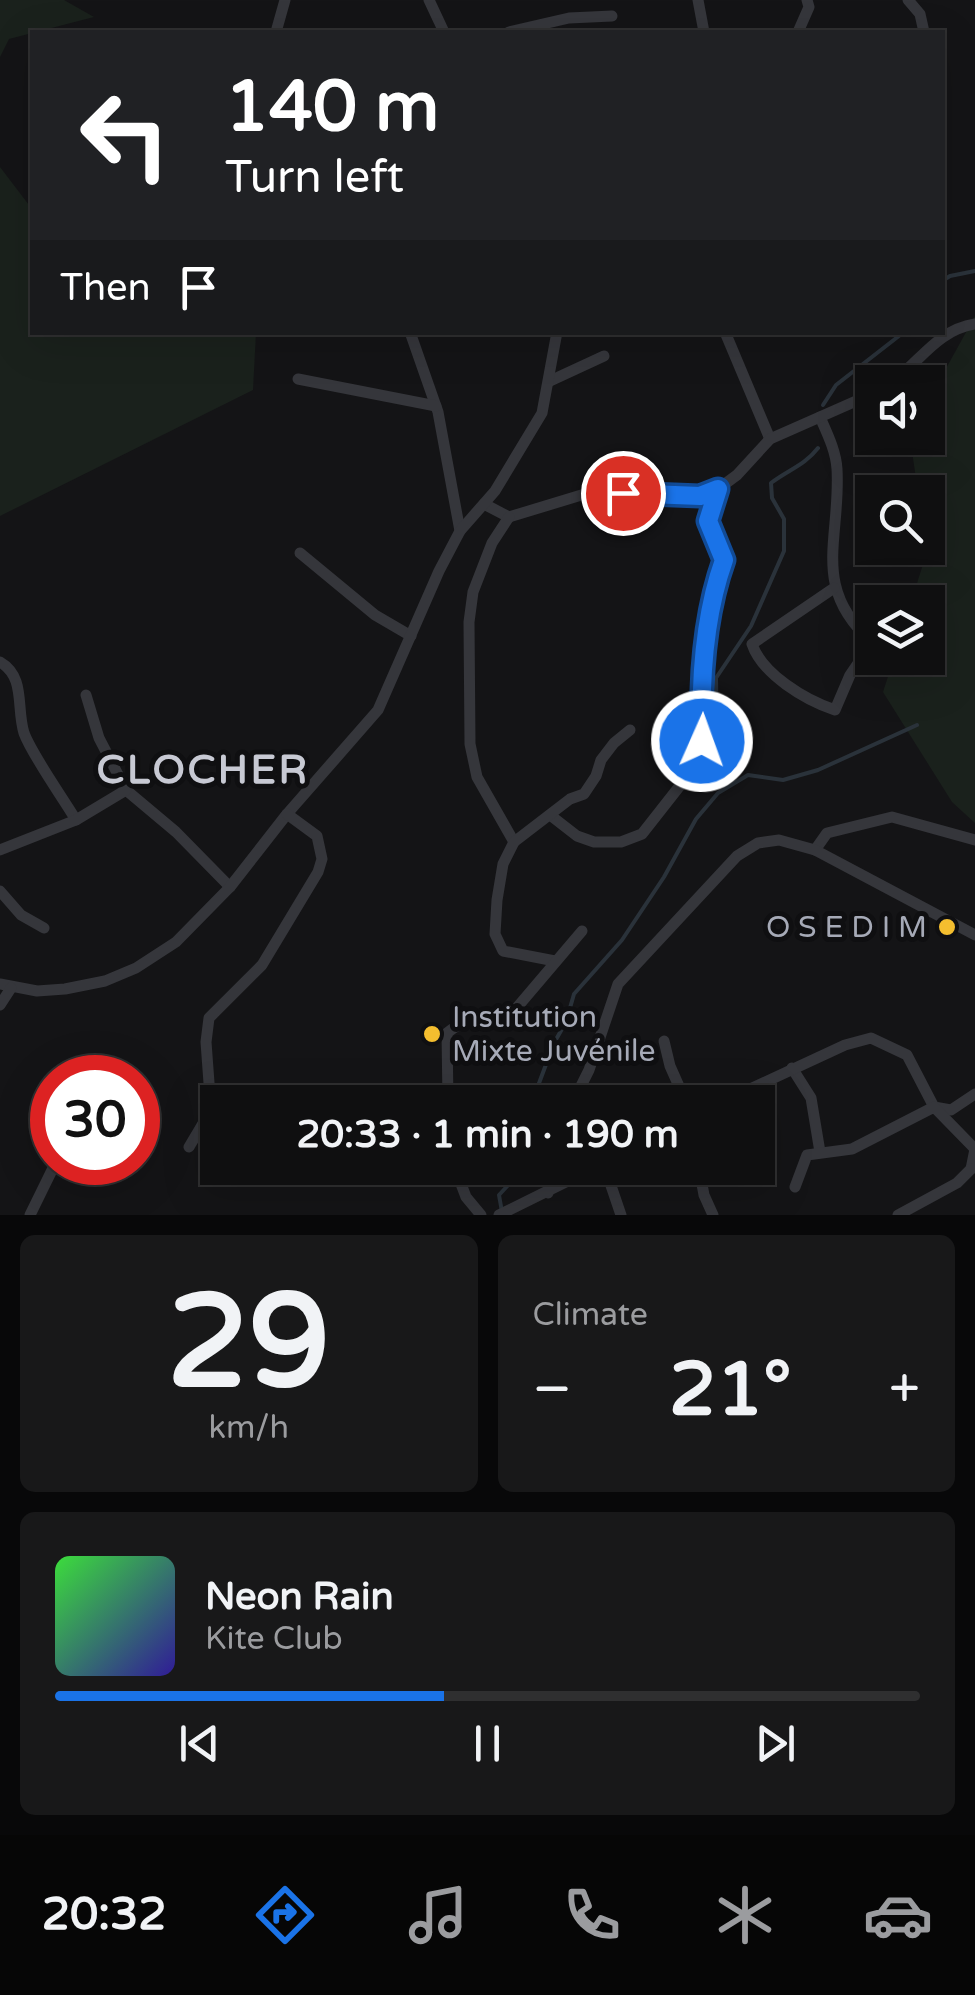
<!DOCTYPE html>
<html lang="en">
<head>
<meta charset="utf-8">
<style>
	body { margin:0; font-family:"Varela Round",sans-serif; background:#181819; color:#f1f3f6; height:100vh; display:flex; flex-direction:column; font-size:38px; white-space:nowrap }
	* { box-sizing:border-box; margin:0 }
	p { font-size:32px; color:#9b9c9f }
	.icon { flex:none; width:55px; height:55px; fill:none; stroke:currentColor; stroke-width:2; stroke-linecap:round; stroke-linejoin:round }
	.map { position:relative; height:1215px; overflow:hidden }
	.panel { display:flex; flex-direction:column; gap:20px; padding:20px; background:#080809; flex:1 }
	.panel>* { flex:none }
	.hud { position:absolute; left:30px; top:30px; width:915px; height:305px; border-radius:0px; box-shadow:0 10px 40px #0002,0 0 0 2px #2f2f30; background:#202124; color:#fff; overflow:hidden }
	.buttons { position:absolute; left:855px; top:365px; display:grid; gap:20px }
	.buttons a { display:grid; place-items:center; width:90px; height:90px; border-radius:0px; background:#0f0f10; box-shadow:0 10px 40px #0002,0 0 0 2px #2f2f30; font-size:50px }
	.speed { position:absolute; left:30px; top:1055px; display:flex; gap:20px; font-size:50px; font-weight:700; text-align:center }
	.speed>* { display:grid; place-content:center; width:130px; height:130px; border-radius:50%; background:#0f0f10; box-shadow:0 10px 40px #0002,0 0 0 2px #2f2f30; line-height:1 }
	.speed .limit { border:15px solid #d22; background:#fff; color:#111 }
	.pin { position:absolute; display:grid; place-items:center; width:85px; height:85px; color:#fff; margin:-42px; border:5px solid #fff; border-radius:50%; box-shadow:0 2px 10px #0007 }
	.me { position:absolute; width:110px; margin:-55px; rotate:2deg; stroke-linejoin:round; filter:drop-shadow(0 0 8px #0008) }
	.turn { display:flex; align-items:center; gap:35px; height:210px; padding:0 30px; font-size:45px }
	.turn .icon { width:130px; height:130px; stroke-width:2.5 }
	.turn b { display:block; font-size:70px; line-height:85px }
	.then { display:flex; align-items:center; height:95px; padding:0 30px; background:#0003; gap:20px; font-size:38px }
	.big { font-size:75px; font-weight:800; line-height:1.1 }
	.panel .card { flex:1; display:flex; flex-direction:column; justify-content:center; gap:15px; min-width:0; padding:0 35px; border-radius:15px; background:#181819 }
	.panel .dial { align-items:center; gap:0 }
	.dial b { font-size:130px; line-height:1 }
	.song { display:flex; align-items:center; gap:30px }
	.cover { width:120px; height:120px; border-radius:15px; background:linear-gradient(135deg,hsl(120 70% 55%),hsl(250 70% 35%)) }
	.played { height:10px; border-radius:5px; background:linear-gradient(90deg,#1a73e8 45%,#2f2f30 45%) }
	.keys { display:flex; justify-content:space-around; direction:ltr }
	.heat { display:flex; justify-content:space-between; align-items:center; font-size:55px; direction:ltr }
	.panel .tiles { flex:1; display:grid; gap:20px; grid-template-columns:1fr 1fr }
	.card:last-child { grid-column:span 2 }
	.trip { position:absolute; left:200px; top:1085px; width:575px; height:100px; border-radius:0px; background:#0f0f10; box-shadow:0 10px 40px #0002,0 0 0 2px #2f2f30; font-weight:800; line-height:100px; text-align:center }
	.tab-bar { display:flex; height:160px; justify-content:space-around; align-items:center; background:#060606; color:#9b9c9f }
	.tab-bar .icon { width:70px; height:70px }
	.tab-bar .selected { color:#1a73e8 }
	.tab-bar b { font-size:45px; color:#f1f3f6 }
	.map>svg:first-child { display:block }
	.green { fill:#1a211c }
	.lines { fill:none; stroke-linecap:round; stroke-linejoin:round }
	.stream { stroke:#2a323a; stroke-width:4 }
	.minor { stroke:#35363b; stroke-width:11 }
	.route-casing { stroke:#114b97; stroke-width:25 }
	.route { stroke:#1a73e8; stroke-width:18 }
	.poi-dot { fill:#f4be2f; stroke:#0f0f11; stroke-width:4 }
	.labels { text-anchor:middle; stroke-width:10; stroke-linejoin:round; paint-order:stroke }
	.poi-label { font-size:30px; fill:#a6aab7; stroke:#0f0f11; text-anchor:end }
	.district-label { font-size:40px; font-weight:bold; letter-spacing:2.5px; fill:#c7c9d3; stroke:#0f0f11 }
</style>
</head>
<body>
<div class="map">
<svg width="975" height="1215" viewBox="0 0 975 1215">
	<rect width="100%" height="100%" fill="#141416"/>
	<!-- green -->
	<g class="green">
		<polygon points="0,0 64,0 94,17 9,39 0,57"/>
		<polygon points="0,167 32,209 32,332 256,333 253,390 0,516"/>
		<polygon points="975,316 975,823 952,802 883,692 894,658 928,658 928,602 911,602 926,555 928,492 918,492 910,438 928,438 928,401"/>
	</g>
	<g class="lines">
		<!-- stream -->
		<g class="stream">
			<polyline points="942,281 950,276 975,271"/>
			<polyline points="823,405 836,385 904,332"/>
			<path d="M725 786 717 731 716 678 751 626 784 551V519L772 498 771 483C788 470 805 465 818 448"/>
			<polyline points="532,1102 554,1043 566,1022 574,994 622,940 664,877 696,819 718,793 748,775 783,780 818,770 917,725"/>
			<polyline points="502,1212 499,1195 512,1181 515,1168"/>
		</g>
		<!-- minor -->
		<g class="minor">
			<polyline points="429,0 444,32"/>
			<polyline points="698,0 704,32"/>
			<polyline points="908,0 920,14 924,32"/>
			<polyline points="276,32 285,0"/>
			<polyline points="509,32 569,18 612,16"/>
			<polyline points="798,32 809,7 807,0"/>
			<polyline points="410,332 438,412 460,531"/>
			<polyline points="725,332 770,439"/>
			<polyline points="298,379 436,406"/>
			<polyline points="550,381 604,356"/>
			<path d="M892 382C920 362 937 330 975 324"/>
			<path d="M820 417C827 433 836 451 837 469 841 539 810 587 872 642"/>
			<polyline points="484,504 509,517 588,493 700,496 718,489 737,475 770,439 872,394"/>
			<polyline points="509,517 492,543 473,592 469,622 470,744 477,777 514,842"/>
			<polyline points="300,553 375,615 411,636"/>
			<path d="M834 588 752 644C762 674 805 700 835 710L850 675 872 643"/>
			<path d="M0 662C26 677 16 708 24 733 32 755 63 798 76 820"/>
			<polyline points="86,695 99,738 126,790 176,832 230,887"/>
			<polyline points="550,815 577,836 594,842 621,842 642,834 686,778 701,741 700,711 712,594 724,561 708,521 718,489"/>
			<polyline points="0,850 76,820 126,790"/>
			<polyline points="815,850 827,833 892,817 975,840"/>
			<polyline points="0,891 21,915 44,928"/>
			<polyline points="555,961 503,951 495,934 497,900 503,864 514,842 570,799 584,794 596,776 601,760 614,743 630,730"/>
			<polyline points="0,984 37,991 65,989 105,981 136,968 176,942 230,887 287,814 378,710 439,571 460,531 495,491 542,413 557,332"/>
			<polyline points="0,1005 11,988"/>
			<polyline points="664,1041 670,1066 686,1102"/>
			<polyline points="792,1068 811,1098 820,1152"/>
			<path d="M448 1102 447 1033C466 1017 490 1014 514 1011L582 931"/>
			<polyline points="573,1102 589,1070 618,984 737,856 758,843 779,840 815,850 975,935"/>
			<polyline points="722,1102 845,1045 871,1038 907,1055 934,1107 951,1110 975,1094"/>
			<polyline points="189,1147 211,1110 206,1042 209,1018 262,965 318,872 322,859 317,836 287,814"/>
			<polyline points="455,1168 466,1197 481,1215"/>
			<polyline points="605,1168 621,1215"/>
			<polyline points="699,1168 704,1195 713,1215"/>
			<polyline points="795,1187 807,1155 852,1149 934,1107 975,1149 971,1169"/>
			<polyline points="548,1193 554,1168"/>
			<polyline points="30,1215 56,1162"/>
			<polyline points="499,1215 594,1168"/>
			<polyline points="898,1215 957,1183 971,1169"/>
		</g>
	</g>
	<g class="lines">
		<!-- route casing -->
		<g class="route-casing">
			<path id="route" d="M623 493 700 496 718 489 708 521 724 560C704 616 700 682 702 741"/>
		</g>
		<!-- route -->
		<use href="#route" class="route"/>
	</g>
	<!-- markers -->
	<g class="poi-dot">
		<circle cx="947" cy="927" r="10"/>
		<circle cx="432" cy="1034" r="10"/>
	</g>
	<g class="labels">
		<!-- poi labels -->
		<g class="poi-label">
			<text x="927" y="937">O S E D I M</text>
			<text x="452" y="1027" text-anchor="start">Institution<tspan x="452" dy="34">Mixte Juvénile</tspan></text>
		</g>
		<!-- district labels -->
		<g class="district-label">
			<text x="203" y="783">CLOCHER</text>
		</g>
	</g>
</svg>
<div class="buttons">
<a><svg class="icon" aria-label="sound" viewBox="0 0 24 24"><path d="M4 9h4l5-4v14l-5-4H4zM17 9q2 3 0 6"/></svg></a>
<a><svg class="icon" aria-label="search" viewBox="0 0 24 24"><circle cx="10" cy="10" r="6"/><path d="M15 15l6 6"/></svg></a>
<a><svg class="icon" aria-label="layers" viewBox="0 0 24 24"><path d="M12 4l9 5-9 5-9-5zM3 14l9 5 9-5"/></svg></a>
</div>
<div class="speed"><div class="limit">30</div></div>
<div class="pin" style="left:623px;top:493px;background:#d93025"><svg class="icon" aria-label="arrive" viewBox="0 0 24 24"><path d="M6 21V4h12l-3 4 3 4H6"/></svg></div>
<svg class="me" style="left:702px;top:741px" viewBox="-20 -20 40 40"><circle r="17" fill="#1a73e8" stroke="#fff" stroke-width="3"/><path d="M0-11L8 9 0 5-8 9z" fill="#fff"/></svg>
<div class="trip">20:33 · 1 min · 190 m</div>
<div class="hud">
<div class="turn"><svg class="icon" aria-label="left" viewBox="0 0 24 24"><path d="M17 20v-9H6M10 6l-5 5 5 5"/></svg><div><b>140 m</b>Turn left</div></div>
<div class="then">Then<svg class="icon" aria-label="arrive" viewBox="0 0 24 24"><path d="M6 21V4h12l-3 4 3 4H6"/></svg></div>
</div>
</div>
<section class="panel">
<div class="tiles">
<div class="card dial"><b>29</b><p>km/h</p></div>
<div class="card"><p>Climate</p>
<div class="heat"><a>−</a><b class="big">21°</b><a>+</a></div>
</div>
<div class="card">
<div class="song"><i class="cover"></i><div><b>Neon Rain</b><p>Kite Club</p></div></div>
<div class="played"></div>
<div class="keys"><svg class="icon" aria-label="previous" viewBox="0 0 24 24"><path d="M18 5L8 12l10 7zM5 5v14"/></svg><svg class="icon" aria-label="pause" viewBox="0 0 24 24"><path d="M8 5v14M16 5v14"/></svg><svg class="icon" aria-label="next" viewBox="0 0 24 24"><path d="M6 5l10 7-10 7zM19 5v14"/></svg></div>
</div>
</div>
</section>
<nav class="tab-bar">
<b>20:32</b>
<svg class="icon selected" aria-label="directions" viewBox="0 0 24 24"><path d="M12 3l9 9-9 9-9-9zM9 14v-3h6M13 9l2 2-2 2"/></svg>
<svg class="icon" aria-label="music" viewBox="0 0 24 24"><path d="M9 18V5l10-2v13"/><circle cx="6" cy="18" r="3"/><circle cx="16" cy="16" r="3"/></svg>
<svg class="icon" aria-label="phone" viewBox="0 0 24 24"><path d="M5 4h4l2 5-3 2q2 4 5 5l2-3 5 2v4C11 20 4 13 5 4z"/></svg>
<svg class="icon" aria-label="climate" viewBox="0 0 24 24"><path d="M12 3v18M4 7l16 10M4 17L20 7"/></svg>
<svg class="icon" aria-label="car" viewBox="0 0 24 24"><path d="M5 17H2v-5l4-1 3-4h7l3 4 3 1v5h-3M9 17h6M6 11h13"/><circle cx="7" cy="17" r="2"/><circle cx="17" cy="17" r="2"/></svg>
</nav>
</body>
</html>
